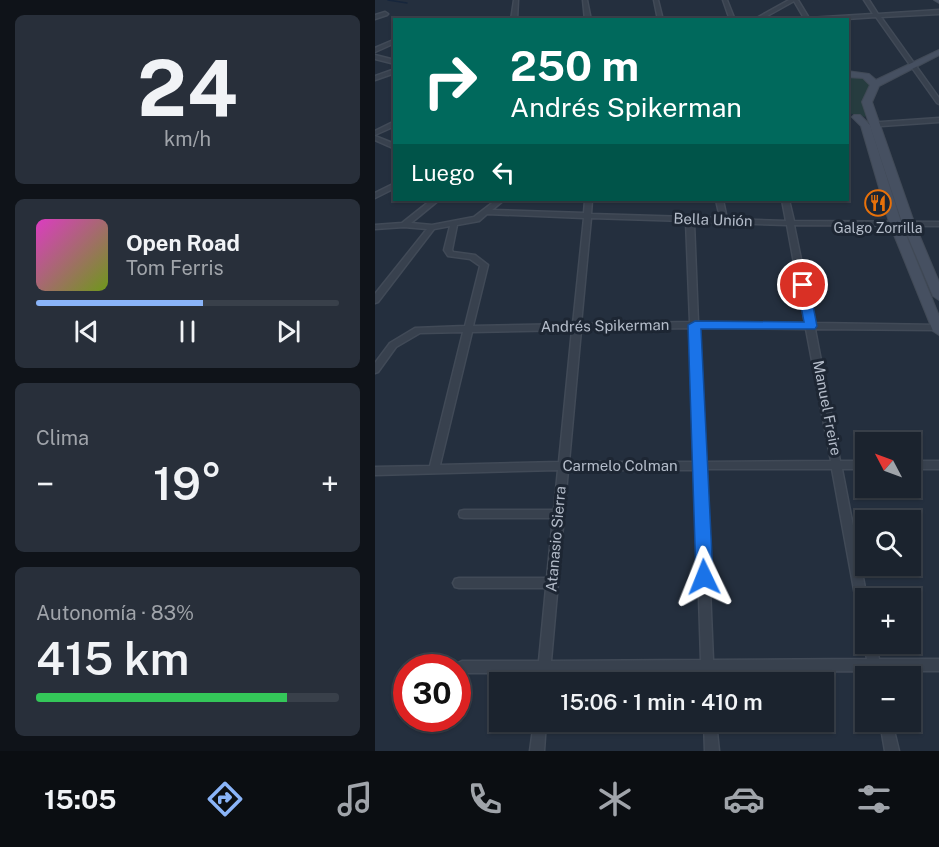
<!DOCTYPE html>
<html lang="es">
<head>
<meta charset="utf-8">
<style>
	body { margin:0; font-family:"Public Sans",sans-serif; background:#282f3a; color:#f1f3f6; height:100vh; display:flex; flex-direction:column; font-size:22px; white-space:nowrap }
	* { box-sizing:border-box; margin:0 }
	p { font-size:20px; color:#a0a4aa }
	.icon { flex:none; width:33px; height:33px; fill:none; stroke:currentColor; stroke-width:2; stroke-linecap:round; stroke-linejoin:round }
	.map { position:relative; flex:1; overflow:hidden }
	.panel { display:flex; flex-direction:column; gap:15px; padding:15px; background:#0f1319; width:375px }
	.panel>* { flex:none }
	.top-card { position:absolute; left:18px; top:18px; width:456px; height:183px; border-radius:0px; box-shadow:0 2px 4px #0004,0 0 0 2px #39404a; background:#00695c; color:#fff; overflow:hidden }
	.needle { width:39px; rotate:311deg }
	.controls { position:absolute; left:480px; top:432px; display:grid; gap:12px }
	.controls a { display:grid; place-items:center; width:66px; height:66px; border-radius:0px; background:#1b232e; box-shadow:0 2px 4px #0004,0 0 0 2px #39404a; font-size:30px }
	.speed { position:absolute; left:18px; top:654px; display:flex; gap:12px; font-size:30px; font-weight:700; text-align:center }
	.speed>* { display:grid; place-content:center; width:78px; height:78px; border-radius:50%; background:#1b232e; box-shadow:0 2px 4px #0004,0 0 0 2px #39404a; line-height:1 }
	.speed .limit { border:9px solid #d22; background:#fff; color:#111 }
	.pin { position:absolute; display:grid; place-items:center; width:51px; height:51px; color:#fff; margin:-26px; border:3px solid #fff; border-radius:50%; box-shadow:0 2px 6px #0007 }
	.me { position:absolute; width:66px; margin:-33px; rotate:358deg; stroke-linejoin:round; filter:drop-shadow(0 0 4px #0008) }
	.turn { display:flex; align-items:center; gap:21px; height:126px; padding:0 18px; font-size:27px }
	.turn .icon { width:78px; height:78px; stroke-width:2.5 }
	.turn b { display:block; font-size:42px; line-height:51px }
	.then { display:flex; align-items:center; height:57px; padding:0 18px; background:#0003; gap:12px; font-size:22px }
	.big { font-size:45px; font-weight:600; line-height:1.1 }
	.panel .widget { flex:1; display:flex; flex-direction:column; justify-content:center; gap:9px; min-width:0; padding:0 21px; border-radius:9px; background:#282f3a }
	.panel .dial { align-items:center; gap:0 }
	.dial b { font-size:78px; line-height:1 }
	.song { display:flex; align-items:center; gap:18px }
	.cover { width:72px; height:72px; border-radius:9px; background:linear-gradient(135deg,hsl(310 70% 55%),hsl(80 70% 35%)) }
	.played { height:6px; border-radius:3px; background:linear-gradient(90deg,#8ab4f8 55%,#39404a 55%) }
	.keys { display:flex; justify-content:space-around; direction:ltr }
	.heat { display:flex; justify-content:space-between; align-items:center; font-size:33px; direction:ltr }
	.charge { height:9px; border-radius:4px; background:linear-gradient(90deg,#34c759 83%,#39404a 0) }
	.trip { position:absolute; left:114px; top:672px; width:345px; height:60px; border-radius:0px; background:#1b232e; box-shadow:0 2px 4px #0004,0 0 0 2px #39404a; font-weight:600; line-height:60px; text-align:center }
	.tabs { display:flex; height:96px; justify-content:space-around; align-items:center; background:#0b0e12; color:#a0a4aa }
	.tabs .icon { width:42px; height:42px }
	.tabs .active { color:#8ab4f8 }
	.tabs b { font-size:27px; color:#f1f3f6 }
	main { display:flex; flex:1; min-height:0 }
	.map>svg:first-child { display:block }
	.green { fill:#263c3f }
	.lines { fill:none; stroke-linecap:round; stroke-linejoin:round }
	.stream { stroke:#17263c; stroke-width:1.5 }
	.minor-casing { stroke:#414a57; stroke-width:3 }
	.secondary-casing { stroke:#414a57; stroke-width:2 }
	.minor { fill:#38414e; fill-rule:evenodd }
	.secondary { fill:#465061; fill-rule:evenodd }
	.route { fill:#1a73e8; stroke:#114b97; stroke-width:1.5 }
	.labels { text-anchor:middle; stroke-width:6; stroke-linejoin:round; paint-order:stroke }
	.far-poi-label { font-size:14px; fill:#b4bcc9; stroke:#1d2633 }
	.street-label { font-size:15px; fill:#b4bcc9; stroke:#1d2633 }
</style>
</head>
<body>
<main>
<section class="panel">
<div class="widget dial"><b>24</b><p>km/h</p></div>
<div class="widget">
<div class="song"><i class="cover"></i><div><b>Open Road</b><p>Tom Ferris</p></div></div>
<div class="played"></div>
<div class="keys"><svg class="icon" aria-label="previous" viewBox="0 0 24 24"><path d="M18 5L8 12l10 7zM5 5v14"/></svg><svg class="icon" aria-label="pause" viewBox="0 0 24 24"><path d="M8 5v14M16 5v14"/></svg><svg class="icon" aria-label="next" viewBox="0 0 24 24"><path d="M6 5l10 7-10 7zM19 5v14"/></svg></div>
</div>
<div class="widget"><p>Clima</p>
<div class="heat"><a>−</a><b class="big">19°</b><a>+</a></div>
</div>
<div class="widget"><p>Autonomía · 83%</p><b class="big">415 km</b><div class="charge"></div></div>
</section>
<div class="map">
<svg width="564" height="751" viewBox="0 0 564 751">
	<rect width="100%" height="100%" fill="#242f3e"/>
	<!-- green -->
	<polygon class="green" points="473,76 489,78 497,84 490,97 492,115 490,117 473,113"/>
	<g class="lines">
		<!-- stream -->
		<polyline class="stream" points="13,0 32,3"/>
		<!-- minor casing -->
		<g class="minor-casing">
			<g id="minor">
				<polygon points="139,0 143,0 142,20 136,20"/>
				<polygon points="208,0 212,0 216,20 210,20"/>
				<polygon points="279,0 283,0 288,20 283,20"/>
				<polygon points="348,0 352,0 360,20 355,20"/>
				<polygon points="414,0 423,0 434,18 498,14 489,0 494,0 503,14 564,10 564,14 506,17 564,98 564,104 562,103 501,17 456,20 417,20 429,18 419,1 385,20 378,20"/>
				<polygon points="10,12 13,14 12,15 0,19 0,15"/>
				<polygon points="16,41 20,41 20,43 0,52 0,48"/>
				<polygon points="0,55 20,60 20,64 0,59"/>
				<polygon points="20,69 20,73 0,80 0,76"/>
				<polygon points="564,118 564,122 492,127 489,125 492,123"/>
				<polygon points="20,121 20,126 0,135 0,131"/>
				<polygon points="0,136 20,144 20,149 0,140"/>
				<polygon points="20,183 20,188 0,198 0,193"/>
				<path d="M56 200H64L36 223 57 225 99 217 121 200H129L117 210 209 213 210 200H217L216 214 345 218 341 200H348L352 219 411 221 407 200H414L419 221 564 222V226L419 225 439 323 564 325V329L562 330 440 329 465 461H490V469H467L492 598H490V622L486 621 484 617 457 469H330L338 660 492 659 489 644 490 641V644H501L504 659H564V671H507L508 676H496L495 671 339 672V682H327V672H175L174 682H162L163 673H87L83 671 82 668 81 667 83 663 87 661H164L171 588H84L80 587 78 583 80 579 84 578H172L178 518H89L85 517 84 514 85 511 89 510H179L183 470 0 475V467L55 466 88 332 45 333 21 347 3 372 0 373V363L15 343 40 328 90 326 105 266 95 259 73 256 69 250 75 226 59 229 3 302 0 303V294L52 229 29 227 0 229V225L27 223ZM112 214 209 218 198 324 98 326 113 265 100 255 78 252 77 250 82 225 104 221ZM216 218 311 221 315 322 206 324ZM319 222 412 225 430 323 323 322ZM315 328 319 462H194L206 330ZM323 328 431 329 456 461 329 462ZM197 330 184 462 65 465 97 332ZM193 470H320L326 660 176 661Z"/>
				<rect x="536" y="461" width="28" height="8"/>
				<polygon points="159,722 171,722 169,751 155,751"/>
				<polygon points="329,722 341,722 344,751 330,751"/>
				<polygon points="505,722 517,722 524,751 510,751"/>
			</g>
		</g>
		<!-- secondary casing -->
		<g class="secondary-casing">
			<g id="secondary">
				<polygon points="559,0 564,0 564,3"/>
				<polygon points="564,50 564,55 504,86 497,102 540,225 564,282 564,300 558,296 528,225 487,102 495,85 488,78 472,77 472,71 494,74 501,80"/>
				<polygon points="479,115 485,115 495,125 527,225 564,316 564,335 558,331 515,225 486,126 477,117"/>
			</g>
		</g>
		<!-- minor -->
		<use href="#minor" class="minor"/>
		<!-- secondary -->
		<use href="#secondary" class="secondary"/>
	</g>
	<!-- route -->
	<polygon class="route" points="428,281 434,285 442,326 440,329 326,329 338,577 335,583 329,585 323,583 321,577 313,325 320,321 429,322 422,285"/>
	<!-- icons -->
	<defs>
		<g id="restaurant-ring" transform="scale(1.35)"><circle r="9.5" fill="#1d2633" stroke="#e8710a" stroke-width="1.5"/><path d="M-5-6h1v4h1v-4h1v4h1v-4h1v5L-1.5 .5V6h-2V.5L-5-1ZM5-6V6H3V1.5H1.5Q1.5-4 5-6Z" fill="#e8710a"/></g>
	</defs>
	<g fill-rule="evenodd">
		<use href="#restaurant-ring" x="503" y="203"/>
	</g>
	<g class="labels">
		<!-- far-poi labels -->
		<g class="far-poi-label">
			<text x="503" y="233">Galgo Zorrilla</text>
		</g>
		<!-- street labels -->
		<g class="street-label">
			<text transform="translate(338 220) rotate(2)" y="5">Bella Unión</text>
			<text transform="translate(230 326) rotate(-1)" y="5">Andrés Spikerman</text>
			<text transform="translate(452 408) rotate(79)" y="5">Manuel Freire</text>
			<text x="245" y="471">Carmelo Colman</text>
			<text transform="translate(181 539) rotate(-85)" y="5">Atanasio Sierra</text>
		</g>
	</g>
</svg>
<div class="controls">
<a><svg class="needle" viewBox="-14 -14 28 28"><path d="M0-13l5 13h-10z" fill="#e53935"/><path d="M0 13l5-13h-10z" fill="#a0a4aa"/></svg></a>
<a><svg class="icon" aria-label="search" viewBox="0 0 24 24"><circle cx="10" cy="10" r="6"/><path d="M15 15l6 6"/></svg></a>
<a>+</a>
<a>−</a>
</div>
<div class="speed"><div class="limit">30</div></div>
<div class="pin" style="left:428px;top:285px;background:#d93025"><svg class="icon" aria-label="arrive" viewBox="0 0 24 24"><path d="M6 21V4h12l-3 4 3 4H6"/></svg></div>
<svg class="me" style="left:329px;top:577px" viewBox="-20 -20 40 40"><path d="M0-17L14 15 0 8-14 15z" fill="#1a73e8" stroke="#fff" stroke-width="4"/></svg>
<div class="trip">15:06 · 1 min · 410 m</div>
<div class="top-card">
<div class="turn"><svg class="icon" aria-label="right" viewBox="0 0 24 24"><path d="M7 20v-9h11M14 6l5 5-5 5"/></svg><div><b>250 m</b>Andrés Spikerman</div></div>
<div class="then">Luego<svg class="icon" aria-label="left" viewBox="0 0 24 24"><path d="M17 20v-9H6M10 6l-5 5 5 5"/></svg></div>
</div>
</div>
</main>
<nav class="tabs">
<b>15:05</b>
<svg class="icon active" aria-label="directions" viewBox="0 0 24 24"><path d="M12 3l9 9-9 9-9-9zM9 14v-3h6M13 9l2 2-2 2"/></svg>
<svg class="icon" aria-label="music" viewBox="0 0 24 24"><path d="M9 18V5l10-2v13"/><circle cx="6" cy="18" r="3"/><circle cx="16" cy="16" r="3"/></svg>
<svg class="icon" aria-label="phone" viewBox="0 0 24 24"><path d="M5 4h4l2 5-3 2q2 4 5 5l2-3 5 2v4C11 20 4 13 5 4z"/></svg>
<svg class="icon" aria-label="climate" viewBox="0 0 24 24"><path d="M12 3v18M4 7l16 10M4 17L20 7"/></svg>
<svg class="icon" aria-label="car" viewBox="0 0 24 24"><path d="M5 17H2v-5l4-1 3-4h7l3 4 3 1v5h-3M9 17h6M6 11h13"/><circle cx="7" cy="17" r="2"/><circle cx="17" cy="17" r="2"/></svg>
<svg class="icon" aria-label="filters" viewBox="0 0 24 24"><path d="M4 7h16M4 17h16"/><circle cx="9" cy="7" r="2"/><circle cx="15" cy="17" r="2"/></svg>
</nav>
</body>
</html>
